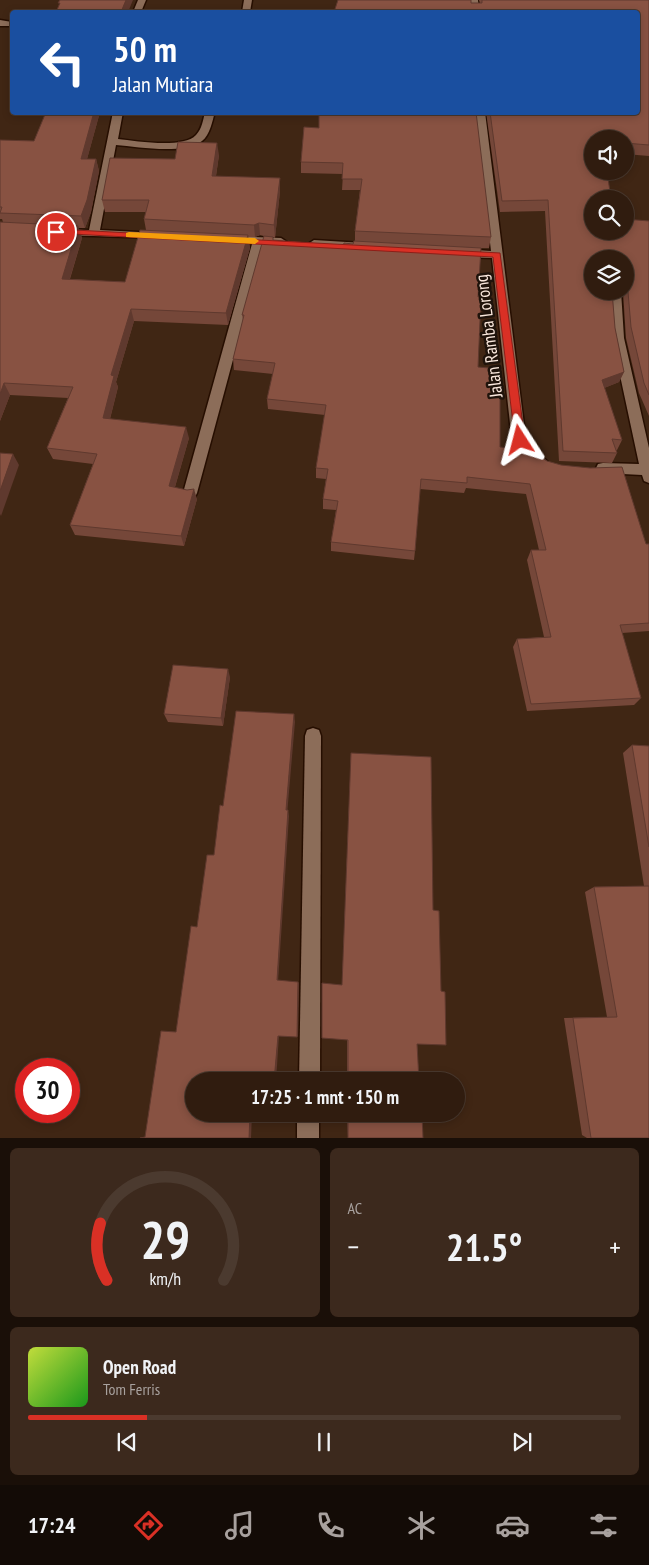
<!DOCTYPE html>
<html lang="id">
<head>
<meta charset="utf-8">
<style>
	body { margin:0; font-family:"PT Sans Narrow",sans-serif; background:#3c291d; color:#f1f3f6; height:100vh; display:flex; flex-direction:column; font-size:19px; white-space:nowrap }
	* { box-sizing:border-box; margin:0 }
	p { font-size:16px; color:#a8a19e }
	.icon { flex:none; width:28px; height:28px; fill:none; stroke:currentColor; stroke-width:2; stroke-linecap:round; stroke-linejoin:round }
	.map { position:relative; height:1138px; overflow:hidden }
	.sheet { display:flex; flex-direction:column; gap:10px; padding:10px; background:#1a0f08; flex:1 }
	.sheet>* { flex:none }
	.top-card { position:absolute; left:10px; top:10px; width:630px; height:105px; border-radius:5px; box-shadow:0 2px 8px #0003,0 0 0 1px #4b3a2f; background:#1a4fa0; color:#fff; overflow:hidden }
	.tools { position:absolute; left:584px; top:130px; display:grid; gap:10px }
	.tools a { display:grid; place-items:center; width:50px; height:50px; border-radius:50%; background:#301c0f; box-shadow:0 2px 8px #0003,0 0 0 1px #4b3a2f; font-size:25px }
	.speed { position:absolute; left:15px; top:1058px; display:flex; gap:10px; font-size:25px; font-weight:700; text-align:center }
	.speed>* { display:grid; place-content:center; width:65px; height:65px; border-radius:50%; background:#301c0f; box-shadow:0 2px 8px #0003,0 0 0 1px #4b3a2f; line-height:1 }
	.speed .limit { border:8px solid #d22; background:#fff; color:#111 }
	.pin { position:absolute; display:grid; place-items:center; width:42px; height:42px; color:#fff; margin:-21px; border:2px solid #fff; border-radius:50%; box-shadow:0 1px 5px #0007 }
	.me { position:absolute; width:55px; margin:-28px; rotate:351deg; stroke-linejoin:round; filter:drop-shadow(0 0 4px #0008) }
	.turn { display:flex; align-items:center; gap:18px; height:105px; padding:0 20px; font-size:22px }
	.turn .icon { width:65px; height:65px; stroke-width:2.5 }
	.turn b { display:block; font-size:35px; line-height:42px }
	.big { font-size:38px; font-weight:700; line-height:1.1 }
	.sheet .tile { flex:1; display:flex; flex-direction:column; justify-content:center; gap:8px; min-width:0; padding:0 18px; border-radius:8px; background:#3c291d }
	.sheet .dial { align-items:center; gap:0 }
	.dial svg { height:130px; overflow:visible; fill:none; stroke:#4b3a2f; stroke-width:7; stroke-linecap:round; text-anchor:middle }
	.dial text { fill:#f1f3f6; stroke:none }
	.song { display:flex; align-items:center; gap:15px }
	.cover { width:60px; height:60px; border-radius:8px; background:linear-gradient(135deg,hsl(70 70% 55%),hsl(120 70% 35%)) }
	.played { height:5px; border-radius:2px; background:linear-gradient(90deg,#d93025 20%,#4b3a2f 20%) }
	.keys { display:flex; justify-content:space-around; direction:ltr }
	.heat { display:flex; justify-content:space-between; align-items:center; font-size:28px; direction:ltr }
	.sheet .tiles { flex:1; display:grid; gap:10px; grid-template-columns:1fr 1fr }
	.tile:last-child { grid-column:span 2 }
	.trip { position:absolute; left:185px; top:1072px; width:280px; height:50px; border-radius:25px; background:#301c0f; box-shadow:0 2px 8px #0003,0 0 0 1px #4b3a2f; font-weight:700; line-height:50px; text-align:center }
	.dock { display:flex; height:80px; justify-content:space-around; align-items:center; background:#130b06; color:#a8a19e }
	.dock .icon { width:35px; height:35px }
	.dock .on { color:#d93025 }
	.dock b { font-size:22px; color:#f1f3f6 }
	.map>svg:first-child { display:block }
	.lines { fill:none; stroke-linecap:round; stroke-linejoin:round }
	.minor-casing { stroke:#260e00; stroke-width:3 }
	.minor { fill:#8c6d59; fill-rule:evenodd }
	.wall { fill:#754739 }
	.shaded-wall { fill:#5f392e }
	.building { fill:#885242; stroke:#5f392e }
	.route { fill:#d93025; stroke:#8d1f18 }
	.slow { fill:#f59e0b }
	.labels { text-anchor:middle; stroke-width:5; stroke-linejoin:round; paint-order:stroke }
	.street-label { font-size:18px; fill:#f9e7dc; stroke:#1f130b }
</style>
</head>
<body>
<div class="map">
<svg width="649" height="1138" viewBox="0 0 649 1138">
	<rect width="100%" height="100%" fill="#402614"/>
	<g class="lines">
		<!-- minor casing -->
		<g class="minor-casing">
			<g id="minor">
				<polygon points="138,0 146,0 141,12 133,12"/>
				<polygon points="244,0 252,0 250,12 242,12"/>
				<polygon points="470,0 478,0 479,12 471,12"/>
				<polygon points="0,20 12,22 12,26 0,26"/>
				<path d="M113 112H123L118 139C136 141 183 149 196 135 202 129 203 120 205 112H215C212 122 210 135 202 141 183 155 139 147 116 145L100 230 158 233 162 234 164 236 162 238 59 235 53 232 59 229 89 230Z"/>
				<path d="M475 112H485L525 433 530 445 548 462 546 466C529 471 516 445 511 433L492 258 461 257 455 253 461 249 491 251Z"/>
				<polygon points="229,236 281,238 287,242 281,246 264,245 197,493 195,497 190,499 185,497 183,493 252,244 225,242 223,240"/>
				<polygon points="314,240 363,243 369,247 363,251 310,247 308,244"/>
				<polygon points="609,291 621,291 624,338 649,448 649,483 644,481 642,475 603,473 598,472 596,468 598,464 603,463 639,464 612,338"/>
				<polygon points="313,728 319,730 321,736 320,1081 299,1081 305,736 307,730"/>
				<rect x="297" y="1114" width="22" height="24"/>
			</g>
		</g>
		<!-- minor -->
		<use href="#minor" class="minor"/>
	</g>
	<!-- wall -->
	<g class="wall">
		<polygon points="479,0 649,0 649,156 625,154 625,139 592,139 592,231 649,221 649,416 639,393 626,338 623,291 625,291 625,259 592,259 615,328 624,372 619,382 604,388 622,440 617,450 616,450 617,453 612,463 559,461 545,211 500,212 486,112 638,112 471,3 480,3"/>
		<polygon points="100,112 87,159 96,159 99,171 91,212 85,228 78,228 82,238 70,279 125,282 146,230 144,219 146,212 105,212 102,200 175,159 219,155 216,176 280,191 275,238 273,237 273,240 343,246 353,244 355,241 355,231 360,190 342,190 343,174 301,173 301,162 304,127 491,237 489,248 481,248 478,297 478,367 500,447 646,544 649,544 649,631 622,633 641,698 634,705 527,711 513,647 517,639 544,637 527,560 531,550 539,550 526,494 466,488 464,493 420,489 415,551 414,560 331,551 331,542 336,510 323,509 323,499 326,479 316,478 316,468 325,415 268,409 267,399 273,374 234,370 233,359 243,320 242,315 268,237 260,235 255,237 248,237 250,248 228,325 134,321 116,382 118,387 110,419 189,438 175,487 197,499 184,546 75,535 70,525 93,464 53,459 47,448 68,398 10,395 0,421 3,222 2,219 0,219 0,140 34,141"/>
		<polygon points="230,677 223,726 168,722 164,714"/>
		<polygon points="632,745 649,746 649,1138 587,1138 582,1135 564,1018 607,1017 585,892 594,887 644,886 623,753"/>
		<polygon points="351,753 417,1044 419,1081 347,1081 347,1040 342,985"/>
		<polygon points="347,1114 422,1114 423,1138 348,1138"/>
	</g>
	<!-- shaded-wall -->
	<g class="shaded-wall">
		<polygon points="126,0 133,0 128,12 121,12"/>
		<polygon points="94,112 100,112 84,170 81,159"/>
		<polygon points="217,143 219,155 214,189 212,176"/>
		<polygon points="96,159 99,171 91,212 85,228 81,216"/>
		<polygon points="280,178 280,191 275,238 274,225"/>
		<polygon points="259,223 260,235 255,237 254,225"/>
		<polygon points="78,226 82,238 66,291 62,279"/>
		<polygon points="248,235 250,248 228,325 226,313"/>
		<polygon points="131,309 134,321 116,382 118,387 107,430 103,418 111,375"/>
		<polygon points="624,372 619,382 597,391 602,380"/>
		<polygon points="4,383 10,395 0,421 0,394"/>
		<polygon points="186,427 189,438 172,497 169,486"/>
		<polygon points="13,454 19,465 1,516 0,514 0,491"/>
		<polygon points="194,489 197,499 184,546 181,536"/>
		<polygon points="228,669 230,677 223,726 221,718"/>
		<polygon points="294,714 295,722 287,815 286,810"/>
		<polygon points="288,810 289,816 278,982 277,980"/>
		<polygon points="298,982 299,983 298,1036 297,1037"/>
		<polygon points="279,1035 276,1081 274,1081 278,1036"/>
		<polygon points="250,1114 252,1114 251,1138 249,1138"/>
	</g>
	<!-- building -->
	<g class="building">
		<polygon points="60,0 126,0 121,12 56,12 60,3 58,3"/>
		<polygon points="338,0 471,0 471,3 482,3 482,0 649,0 649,145 625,143 625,139 592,139 592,171 607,171 611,199 592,199 592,231 625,231 625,219 649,221 649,395 644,383 631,327 627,280 625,278 625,259 592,259 592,291 612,291 615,328 624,372 602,380 622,440 612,439 617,453 563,451 548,200 502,201 490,112 638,112 638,12 334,12"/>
		<polygon points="46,112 94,112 81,159 96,159 87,200 81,216 0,213 2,207 0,207 0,140 34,141"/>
		<polygon points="319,112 476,112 491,237 355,231 362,179 342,179 343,163 301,162 304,127 319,128"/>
		<polygon points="178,142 217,143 212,176 280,178 274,225 259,223 254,225 144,219 149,200 102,200 110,158 175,159"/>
		<polygon points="0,222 78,226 62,279 125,282 140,230 248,235 226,313 131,309 111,375 114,376 103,418 186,427 169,486 187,490 194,489 181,536 70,525 97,454 47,448 73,387 4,383 0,394"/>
		<polygon points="264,236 273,237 273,240 343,246 344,243 353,244 354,241 481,248 478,297 481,298 478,367 500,369 500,447 529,450 547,461 561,465 590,468 622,467 646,544 649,544 649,623 620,625 641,698 531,704 517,639 551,637 531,550 546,550 530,484 467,477 467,483 421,479 415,551 331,542 338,501 323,499 328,469 316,468 326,405 267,399 275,363 233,359 244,315 242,315"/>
		<polygon points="0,453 13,454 0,491"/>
		<polygon points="173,665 228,669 221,718 164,714"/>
		<polygon points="236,711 294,714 286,810 288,810 277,980 298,982 297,1037 278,1036 274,1081 194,1081 194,1114 250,1114 249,1138 140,1138 145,1137 161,1031 176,1032 191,926 197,927 207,855 214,855 220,805 223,806"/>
		<polygon points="632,745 649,746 649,847"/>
		<polygon points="351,753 431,757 433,910 439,911 441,991 445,992 446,1045 417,1044 419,1081 348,1081 348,1040 322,1038 322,983 342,985"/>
		<polygon points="649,886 649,1138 591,1138 573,1018 617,1017 594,887"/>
		<polygon points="348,1114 422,1114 423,1138 348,1138"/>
	</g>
	<!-- route -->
	<polygon class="route" points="56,229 500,253 525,440 520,444 515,440 493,257 54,233 52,232"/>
	<!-- slow -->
	<polygon class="slow" points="129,232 255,238 259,241 255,244 126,237 126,233"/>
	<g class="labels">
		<!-- street labels -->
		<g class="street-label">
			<text transform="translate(489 336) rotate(-97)" y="6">Jalan Ramba Lorong</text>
		</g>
	</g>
</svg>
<div class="tools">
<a><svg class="icon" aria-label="sound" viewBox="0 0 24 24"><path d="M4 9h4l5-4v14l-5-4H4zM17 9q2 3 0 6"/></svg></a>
<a><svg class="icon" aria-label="search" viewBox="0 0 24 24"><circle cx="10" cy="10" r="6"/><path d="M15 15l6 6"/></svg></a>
<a><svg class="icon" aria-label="layers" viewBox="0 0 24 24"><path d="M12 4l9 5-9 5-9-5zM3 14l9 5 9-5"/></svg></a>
</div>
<div class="speed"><div class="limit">30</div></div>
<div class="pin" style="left:56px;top:232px;background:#d93025"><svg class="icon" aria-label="arrive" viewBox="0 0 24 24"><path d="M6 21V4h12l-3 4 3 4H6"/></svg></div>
<svg class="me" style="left:520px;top:440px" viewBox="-20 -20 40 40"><path d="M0-17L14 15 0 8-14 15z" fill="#d93025" stroke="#fff" stroke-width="4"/></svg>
<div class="trip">17:25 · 1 mnt · 150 m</div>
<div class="top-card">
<div class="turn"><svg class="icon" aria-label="left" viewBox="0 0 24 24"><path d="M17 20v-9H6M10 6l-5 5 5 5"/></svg><div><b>50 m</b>Jalan Mutiara</div></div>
</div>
</div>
<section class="sheet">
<div class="tiles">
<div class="tile dial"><svg viewBox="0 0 100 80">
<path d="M14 69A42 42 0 1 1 86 69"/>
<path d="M14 69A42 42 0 0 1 10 34" stroke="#d93025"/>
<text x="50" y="56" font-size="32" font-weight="700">29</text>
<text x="50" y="72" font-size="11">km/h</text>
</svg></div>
<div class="tile"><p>AC</p>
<div class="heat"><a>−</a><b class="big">21.5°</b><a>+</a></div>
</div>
<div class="tile">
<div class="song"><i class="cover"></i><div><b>Open Road</b><p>Tom Ferris</p></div></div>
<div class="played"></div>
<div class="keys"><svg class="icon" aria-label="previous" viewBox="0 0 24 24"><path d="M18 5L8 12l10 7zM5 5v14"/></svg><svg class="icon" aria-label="pause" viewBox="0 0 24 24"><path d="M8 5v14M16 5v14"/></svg><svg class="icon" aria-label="next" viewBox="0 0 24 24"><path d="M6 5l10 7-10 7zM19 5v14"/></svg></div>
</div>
</div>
</section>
<nav class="dock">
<b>17:24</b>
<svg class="icon on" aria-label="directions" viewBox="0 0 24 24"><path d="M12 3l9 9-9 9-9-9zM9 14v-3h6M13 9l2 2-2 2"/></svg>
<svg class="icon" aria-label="music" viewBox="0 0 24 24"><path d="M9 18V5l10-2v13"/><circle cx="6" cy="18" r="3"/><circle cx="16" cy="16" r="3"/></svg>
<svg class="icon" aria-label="phone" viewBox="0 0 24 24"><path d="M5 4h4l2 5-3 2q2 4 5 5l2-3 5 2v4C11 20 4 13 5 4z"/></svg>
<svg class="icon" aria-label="climate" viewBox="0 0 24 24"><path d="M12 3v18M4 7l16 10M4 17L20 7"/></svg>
<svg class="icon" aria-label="car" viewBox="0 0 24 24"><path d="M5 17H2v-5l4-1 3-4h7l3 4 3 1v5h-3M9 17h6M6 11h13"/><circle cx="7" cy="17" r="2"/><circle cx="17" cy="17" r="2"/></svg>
<svg class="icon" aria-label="filters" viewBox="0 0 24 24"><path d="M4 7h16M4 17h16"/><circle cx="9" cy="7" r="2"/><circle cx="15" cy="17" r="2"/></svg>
</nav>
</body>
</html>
